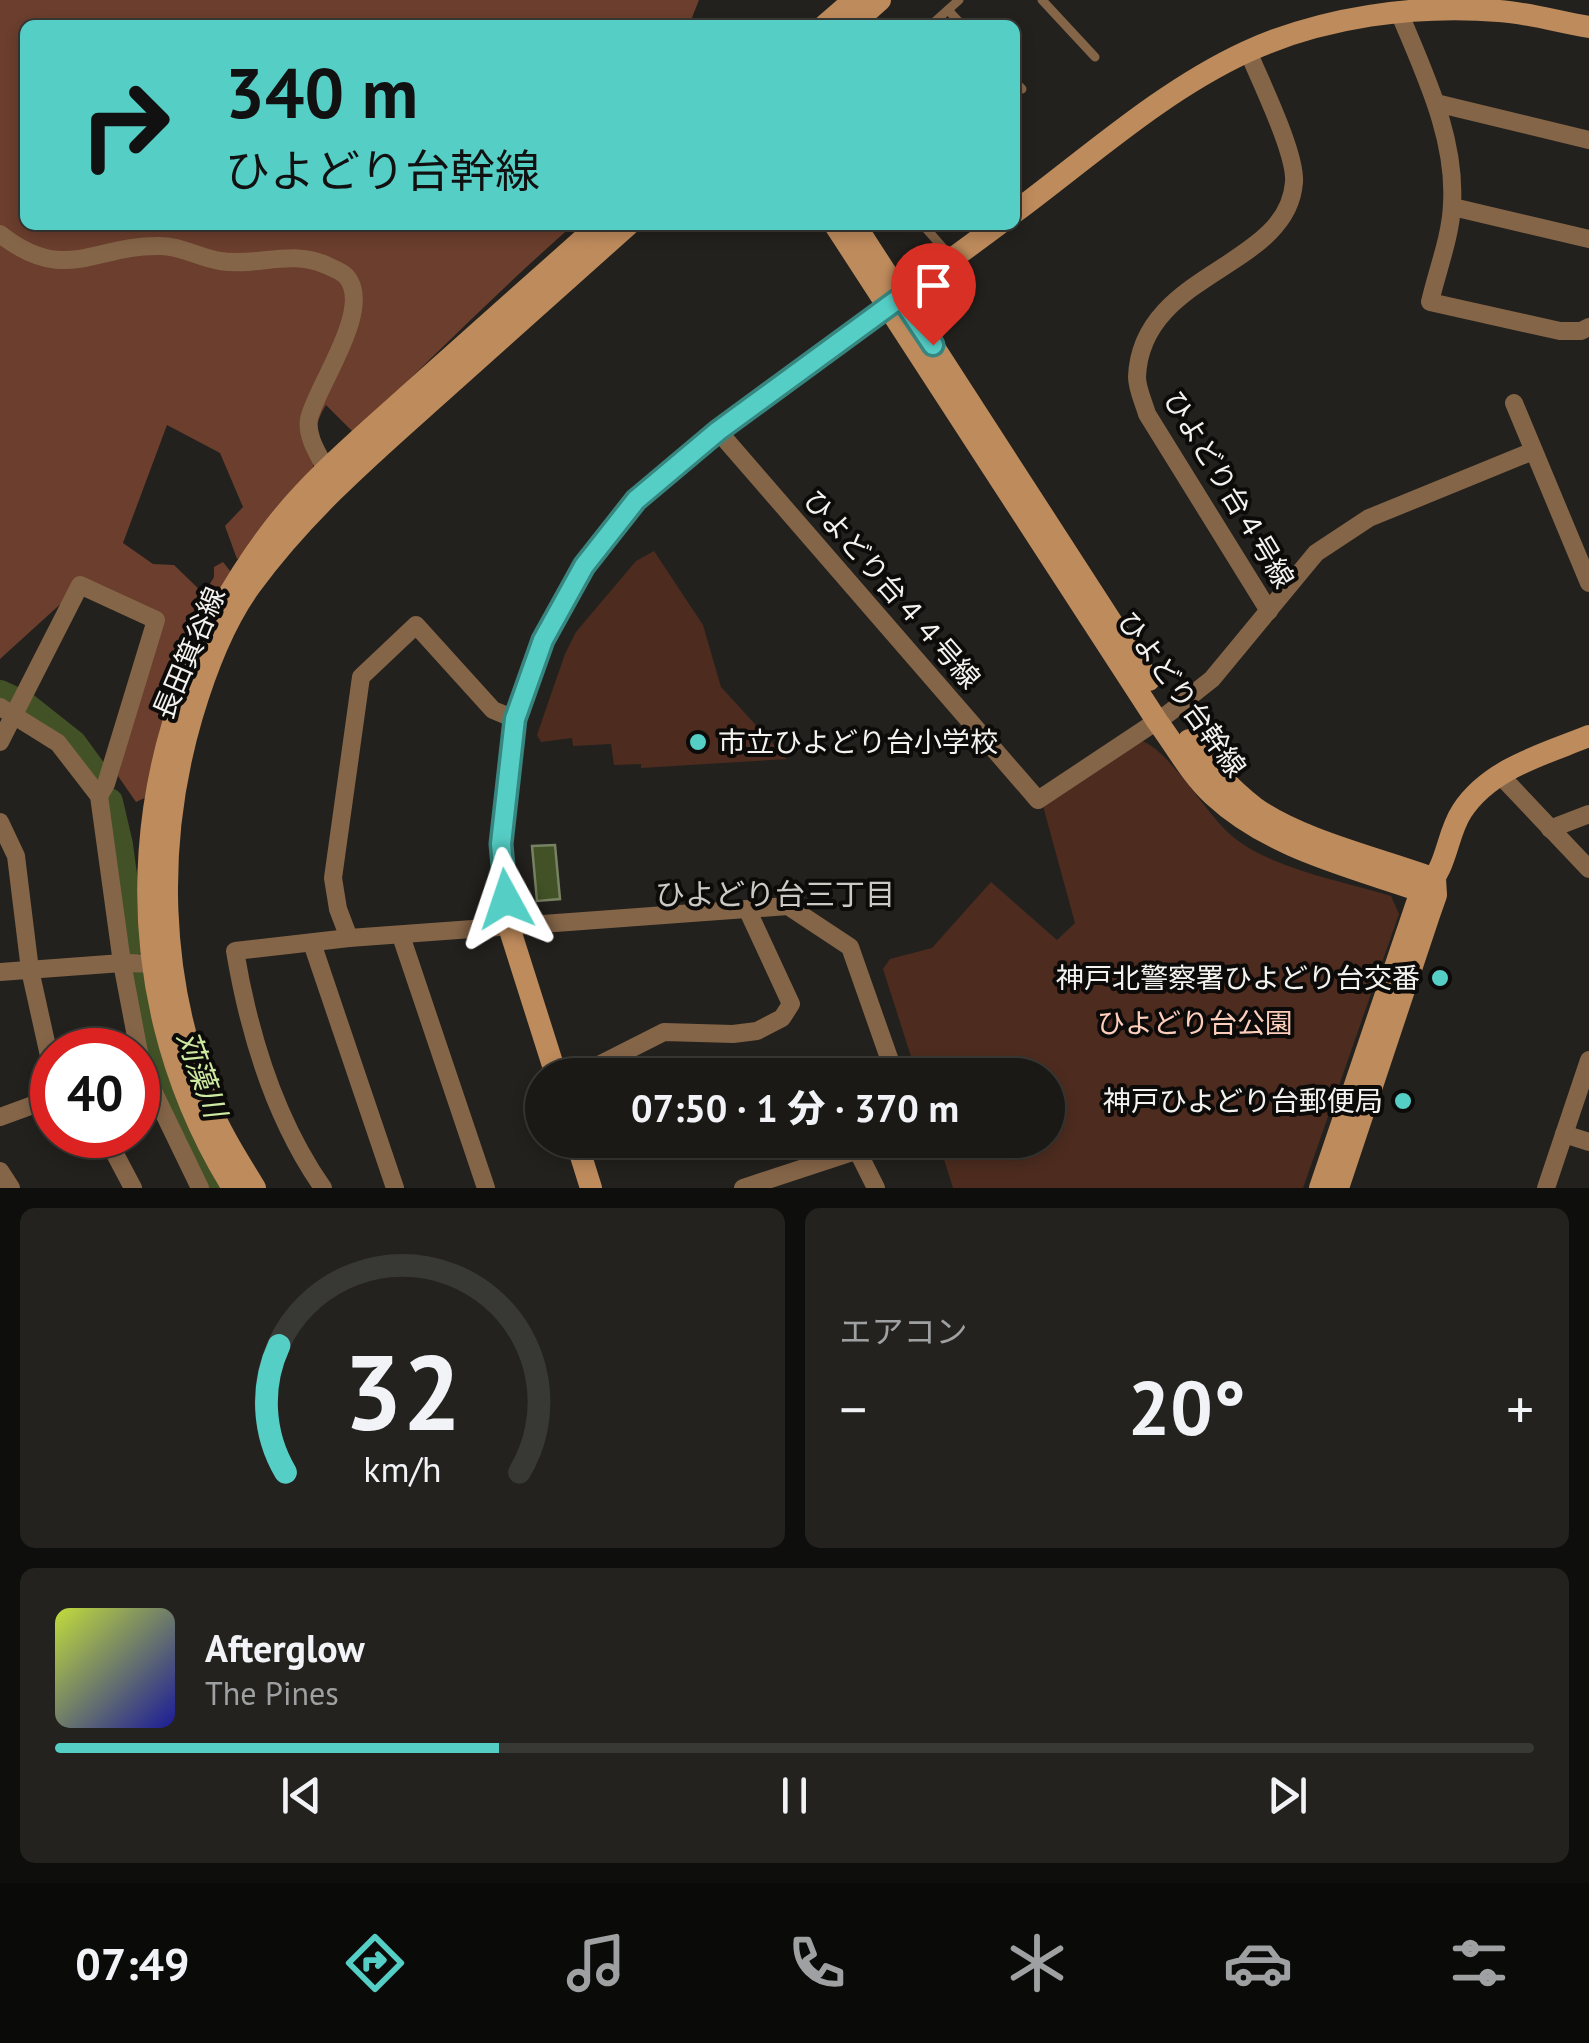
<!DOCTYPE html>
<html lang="ja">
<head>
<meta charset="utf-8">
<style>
	body { margin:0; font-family:"PT Sans","Noto Sans JP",sans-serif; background:#23221f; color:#f1f3f6; height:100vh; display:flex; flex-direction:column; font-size:38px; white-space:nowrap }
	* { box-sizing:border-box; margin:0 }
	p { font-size:32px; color:#9fa0a1 }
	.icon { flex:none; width:55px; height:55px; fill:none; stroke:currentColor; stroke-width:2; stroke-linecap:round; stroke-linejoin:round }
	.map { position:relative; height:1188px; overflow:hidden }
	.panel { display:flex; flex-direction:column; gap:20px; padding:20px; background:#0e0e0c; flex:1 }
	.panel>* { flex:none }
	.hud { position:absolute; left:20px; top:20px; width:1000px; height:210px; border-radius:15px; box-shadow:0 5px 15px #0003,0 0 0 2px #383835; background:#55cec5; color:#111; overflow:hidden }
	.speed { position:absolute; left:30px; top:1028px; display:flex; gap:20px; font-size:50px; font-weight:700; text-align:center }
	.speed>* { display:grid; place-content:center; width:130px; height:130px; border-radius:50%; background:#1a1916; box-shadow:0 5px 15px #0003,0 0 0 2px #383835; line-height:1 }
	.speed .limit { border:15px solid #d22; background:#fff; color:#111 }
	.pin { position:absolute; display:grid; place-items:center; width:85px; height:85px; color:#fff; margin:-102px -42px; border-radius:50% 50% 50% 0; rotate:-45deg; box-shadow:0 0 10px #0007 }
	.pin .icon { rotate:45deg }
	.me { position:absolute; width:110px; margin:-55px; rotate:355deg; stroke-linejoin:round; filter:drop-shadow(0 0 8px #0008) }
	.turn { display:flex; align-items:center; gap:35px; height:210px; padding:0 40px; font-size:45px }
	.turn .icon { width:130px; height:130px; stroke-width:2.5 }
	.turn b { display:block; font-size:70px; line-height:85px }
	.big { font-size:75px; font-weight:800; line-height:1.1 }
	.panel .widget { flex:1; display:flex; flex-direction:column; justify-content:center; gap:15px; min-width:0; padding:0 35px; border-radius:15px; background:#23221f }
	.panel .dial { align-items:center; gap:0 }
	.dial svg { height:260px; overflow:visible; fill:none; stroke:#383835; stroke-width:7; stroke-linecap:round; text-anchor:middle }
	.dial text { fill:#f1f3f6; stroke:none }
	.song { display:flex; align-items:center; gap:30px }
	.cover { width:120px; height:120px; border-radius:15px; background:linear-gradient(135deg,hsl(70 70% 55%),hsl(240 70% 35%)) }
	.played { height:10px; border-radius:5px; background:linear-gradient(90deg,#55cec5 30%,#383835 30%) }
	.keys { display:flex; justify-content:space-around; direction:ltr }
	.heat { display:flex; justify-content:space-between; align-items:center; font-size:55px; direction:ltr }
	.panel .tiles { flex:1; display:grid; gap:20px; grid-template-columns:1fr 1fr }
	.widget:last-child { grid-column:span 2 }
	.trip { position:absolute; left:525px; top:1058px; width:540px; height:100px; border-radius:50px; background:#1a1916; box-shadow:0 5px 15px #0003,0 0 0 2px #383835; font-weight:800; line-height:100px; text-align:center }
	.tabs { display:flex; height:160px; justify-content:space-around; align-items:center; background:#0a0a09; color:#9fa0a1 }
	.tabs .icon { width:70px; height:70px }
	.tabs .on { color:#55cec5 }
	.tabs b { font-size:45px; color:#f1f3f6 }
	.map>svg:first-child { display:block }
	.green { fill:#4d2c1f }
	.forest { fill:#6b3e2d }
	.water { fill:#425226; stroke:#778262; stroke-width:2.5 }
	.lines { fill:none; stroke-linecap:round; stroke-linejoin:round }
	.river { stroke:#425226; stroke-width:28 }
	.lane { stroke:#856548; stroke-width:9 }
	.street { stroke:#856548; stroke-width:18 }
	.secondary { stroke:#be8b5c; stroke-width:22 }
	.route-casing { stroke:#378680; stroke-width:25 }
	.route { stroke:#55cec5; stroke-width:18 }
	.poi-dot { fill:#55cec5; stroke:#0c0b09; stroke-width:4 }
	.labels { text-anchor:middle; stroke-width:8; stroke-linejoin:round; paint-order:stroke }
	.street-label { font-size:28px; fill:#f4f2ef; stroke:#0c0b09 }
	.poi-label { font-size:28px; fill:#f4f2ef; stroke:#0c0b09; text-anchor:end }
	.park-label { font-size:28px; fill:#fecebc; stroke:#0c0b09 }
	.neighbourhood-label { font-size:30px; fill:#ccc9c4; stroke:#0c0b09 }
	.water-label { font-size:30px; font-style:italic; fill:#ceeaa1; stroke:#0c0b09 }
</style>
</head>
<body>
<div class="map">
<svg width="1589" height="1188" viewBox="0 0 1589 1188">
	<rect width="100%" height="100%" fill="#23211d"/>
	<!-- green -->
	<g class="green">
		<polygon points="654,551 703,625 721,687 787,759 641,768 641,764 614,765 611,744 573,746 572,738 541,742 537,735 565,654 576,632 636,561"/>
		<path d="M1142 741C1170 751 1205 813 1232 836 1271 869 1343 881 1391 896L1399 914 1303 1188H953L938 1140H1048V1075H917L883 969 890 959 932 948 991 882 1057 940 1075 923 1043 806Z"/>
	</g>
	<!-- forest -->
	<path class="forest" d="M0 0H699L689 25H25V225H573C497 292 427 363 354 433L326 405C309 432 320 442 313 467 308 484 253 549 237 559L225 526 243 507 220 453 167 425 123 543 153 564 174 565 204 594 214 577V567L223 562 231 572 201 625 160 730 149 796 136 802 118 776 160 615 83 578 66 599 0 659Z"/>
	<!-- water -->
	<polygon class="water" points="555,845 560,899 537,901 532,846"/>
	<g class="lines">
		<!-- river -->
		<g class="river">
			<polyline points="0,694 11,699"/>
			<polyline points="25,706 73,744 97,777"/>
			<polyline points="109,802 119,845 132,942"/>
			<path d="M137 979C150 1050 171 1128 213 1188"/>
		</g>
		<!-- lane -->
		<g class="lane">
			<polyline points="1042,0 1095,57"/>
			<polyline points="948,10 962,25"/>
			<polyline points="931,25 959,0"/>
			<polyline points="1015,82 1022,89"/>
			<polyline points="923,225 951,257"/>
		</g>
		<!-- street -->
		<g class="street">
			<path d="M1399 12C1424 73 1456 137 1452 204 1451 236 1437 271 1430 302L1560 331H1581L1589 327"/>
			<path d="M1248 51C1260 81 1296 153 1294 182 1288 269 1141 271 1137 377 1137 389 1144 403 1147 414L1269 611"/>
			<polyline points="1436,103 1589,140"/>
			<polyline points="1453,207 1589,239"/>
			<path d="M0 234C66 286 95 244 161 246 181 246 200 258 220 261 257 267 290 249 326 265 332 268 341 271 346 276 375 308 315 388 309 419 306 437 319 455 326 469"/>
			<polyline points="1514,403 1589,583"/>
			<polyline points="718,431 1038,800 1169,713 1212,679 1316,553 1369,518 1533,451"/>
			<polyline points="0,707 58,743 99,796 122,963 142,1068 200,1188"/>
			<polyline points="0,742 80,585 156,620 106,784 99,796"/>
			<polyline points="1500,775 1589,869"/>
			<polyline points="0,822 16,856 30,970 52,1069"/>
			<polyline points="1550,829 1589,814"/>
			<polyline points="401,936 486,1188"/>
			<polyline points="349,938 338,909 333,878 361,677 416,625 493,710 515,719"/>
			<polyline points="312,943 395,1188"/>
			<polyline points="0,972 122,963 165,964"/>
			<polyline points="579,1075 664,1032 733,1034 757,1031 782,1018 791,1004 747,909"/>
			<polyline points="0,1117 52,1098"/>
			<polyline points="1564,1134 1589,1142"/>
			<polyline points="105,1135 133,1188"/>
			<polyline points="857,1150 876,1188"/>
			<polyline points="0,1171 11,1188"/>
			<path d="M323 1188C274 1118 249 1034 235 951L349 938 788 906 850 947 895 1075"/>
			<polyline points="743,1188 889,1140"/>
			<polyline points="1546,1188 1589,1060"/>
		</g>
		<!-- secondary -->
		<g class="secondary">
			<polyline points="825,25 854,0"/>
			<polyline points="852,25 880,0"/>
			<path d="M1015 212C1089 157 1162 91 1246 52 1322 17 1416 4 1499 11 1529 13 1559 22 1589 27"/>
			<path d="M835 225 1157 721C1175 745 1191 775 1213 795 1270 848 1349 866 1421 891L1320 1188"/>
			<polyline points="855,225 1149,680"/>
			<path d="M1189 740C1209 764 1228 787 1254 807 1299 840 1381 859 1435 879L1436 895 1429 915 1338 1188"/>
			<path d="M1425 888C1448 868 1446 835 1462 811 1490 768 1545 754 1589 736"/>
			<polyline points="556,1075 509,927 501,844 515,719 543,640 584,566 635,500 718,431 998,225"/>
			<polyline points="576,1140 591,1188"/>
			<path d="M233 1188C104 980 126 721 273 529 311 479 361 438 407 396 471 339 535 282 599 225"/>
			<path d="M255 1188C238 1160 220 1132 208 1102 158 979 155 842 192 716 205 672 223 623 251 585 302 515 366 459 430 402 496 343 562 284 628 225"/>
		</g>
	</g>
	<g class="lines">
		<!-- route casing -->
		<g class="route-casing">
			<polyline id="route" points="506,899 501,844 515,719 543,640 584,566 636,500 718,431 901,297 933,345"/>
		</g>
		<!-- route -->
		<use href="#route" class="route"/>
	</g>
	<!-- markers -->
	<g class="poi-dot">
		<circle cx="698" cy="742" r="10"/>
		<circle cx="1440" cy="978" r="10"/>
		<circle cx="1403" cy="1101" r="10"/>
	</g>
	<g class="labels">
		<!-- street labels -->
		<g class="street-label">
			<text transform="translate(1229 489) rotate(59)" y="10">ひよどり台４号線</text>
			<text transform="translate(892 589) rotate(49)" y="10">ひよどり台４４号線</text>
			<text transform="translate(189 653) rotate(-67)" y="10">長田箕谷線</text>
			<text transform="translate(1182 694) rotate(54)" y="10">ひよどり台幹線</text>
		</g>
		<!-- poi labels -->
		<g class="poi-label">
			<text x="718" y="752" text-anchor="start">市立ひよどり台小学校</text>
			<text x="1420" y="988">神戸北警察署ひよどり台交番</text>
			<text x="1383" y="1111">神戸ひよどり台郵便局</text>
		</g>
		<!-- park labels -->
		<g class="park-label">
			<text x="1195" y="1033">ひよどり台公園</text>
		</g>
		<!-- neighbourhood labels -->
		<g class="neighbourhood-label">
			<text x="775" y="905">ひよどり台三丁目</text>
		</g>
		<!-- water labels -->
		<g class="water-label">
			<text transform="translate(201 1074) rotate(70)" y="10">苅藻川</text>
		</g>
	</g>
</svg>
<div class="speed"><div class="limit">40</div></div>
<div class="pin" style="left:933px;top:345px;background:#d93025"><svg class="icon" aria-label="arrive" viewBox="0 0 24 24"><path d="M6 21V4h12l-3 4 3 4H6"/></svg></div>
<svg class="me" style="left:506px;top:899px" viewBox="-20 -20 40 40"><path d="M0-17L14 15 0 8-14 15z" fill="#55cec5" stroke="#fff" stroke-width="4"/></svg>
<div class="trip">07:50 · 1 分 · 370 m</div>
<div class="hud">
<div class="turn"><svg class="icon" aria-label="right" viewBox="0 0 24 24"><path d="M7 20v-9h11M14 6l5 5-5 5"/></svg><div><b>340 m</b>ひよどり台幹線</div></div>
</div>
</div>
<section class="panel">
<div class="tiles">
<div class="widget dial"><svg viewBox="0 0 100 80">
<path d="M14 69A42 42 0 1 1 86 69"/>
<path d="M14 69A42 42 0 0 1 12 30" stroke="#55cec5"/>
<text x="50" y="56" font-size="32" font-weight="700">32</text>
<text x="50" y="72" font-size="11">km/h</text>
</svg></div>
<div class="widget"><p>エアコン</p>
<div class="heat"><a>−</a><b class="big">20°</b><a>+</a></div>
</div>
<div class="widget">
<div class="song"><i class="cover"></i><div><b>Afterglow</b><p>The Pines</p></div></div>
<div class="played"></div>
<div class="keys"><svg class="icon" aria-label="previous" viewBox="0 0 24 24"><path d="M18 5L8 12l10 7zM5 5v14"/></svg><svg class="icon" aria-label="pause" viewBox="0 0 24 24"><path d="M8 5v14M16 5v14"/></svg><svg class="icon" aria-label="next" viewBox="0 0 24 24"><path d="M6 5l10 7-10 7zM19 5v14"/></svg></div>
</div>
</div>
</section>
<nav class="tabs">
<b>07:49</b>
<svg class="icon on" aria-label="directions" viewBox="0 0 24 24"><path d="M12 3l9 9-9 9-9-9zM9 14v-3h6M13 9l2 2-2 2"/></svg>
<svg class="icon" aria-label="music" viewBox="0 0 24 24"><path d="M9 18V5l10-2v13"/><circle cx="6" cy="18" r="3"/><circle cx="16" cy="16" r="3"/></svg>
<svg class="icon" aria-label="phone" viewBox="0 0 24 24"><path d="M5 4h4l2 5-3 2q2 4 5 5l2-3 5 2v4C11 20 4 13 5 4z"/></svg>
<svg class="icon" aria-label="climate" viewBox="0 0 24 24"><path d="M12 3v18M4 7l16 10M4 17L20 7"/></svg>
<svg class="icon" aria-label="car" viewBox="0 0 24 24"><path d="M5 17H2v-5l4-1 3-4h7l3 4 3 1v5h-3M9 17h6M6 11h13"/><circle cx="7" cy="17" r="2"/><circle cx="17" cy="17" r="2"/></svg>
<svg class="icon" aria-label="filters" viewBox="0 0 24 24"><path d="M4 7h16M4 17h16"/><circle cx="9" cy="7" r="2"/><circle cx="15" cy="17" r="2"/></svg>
</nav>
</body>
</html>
